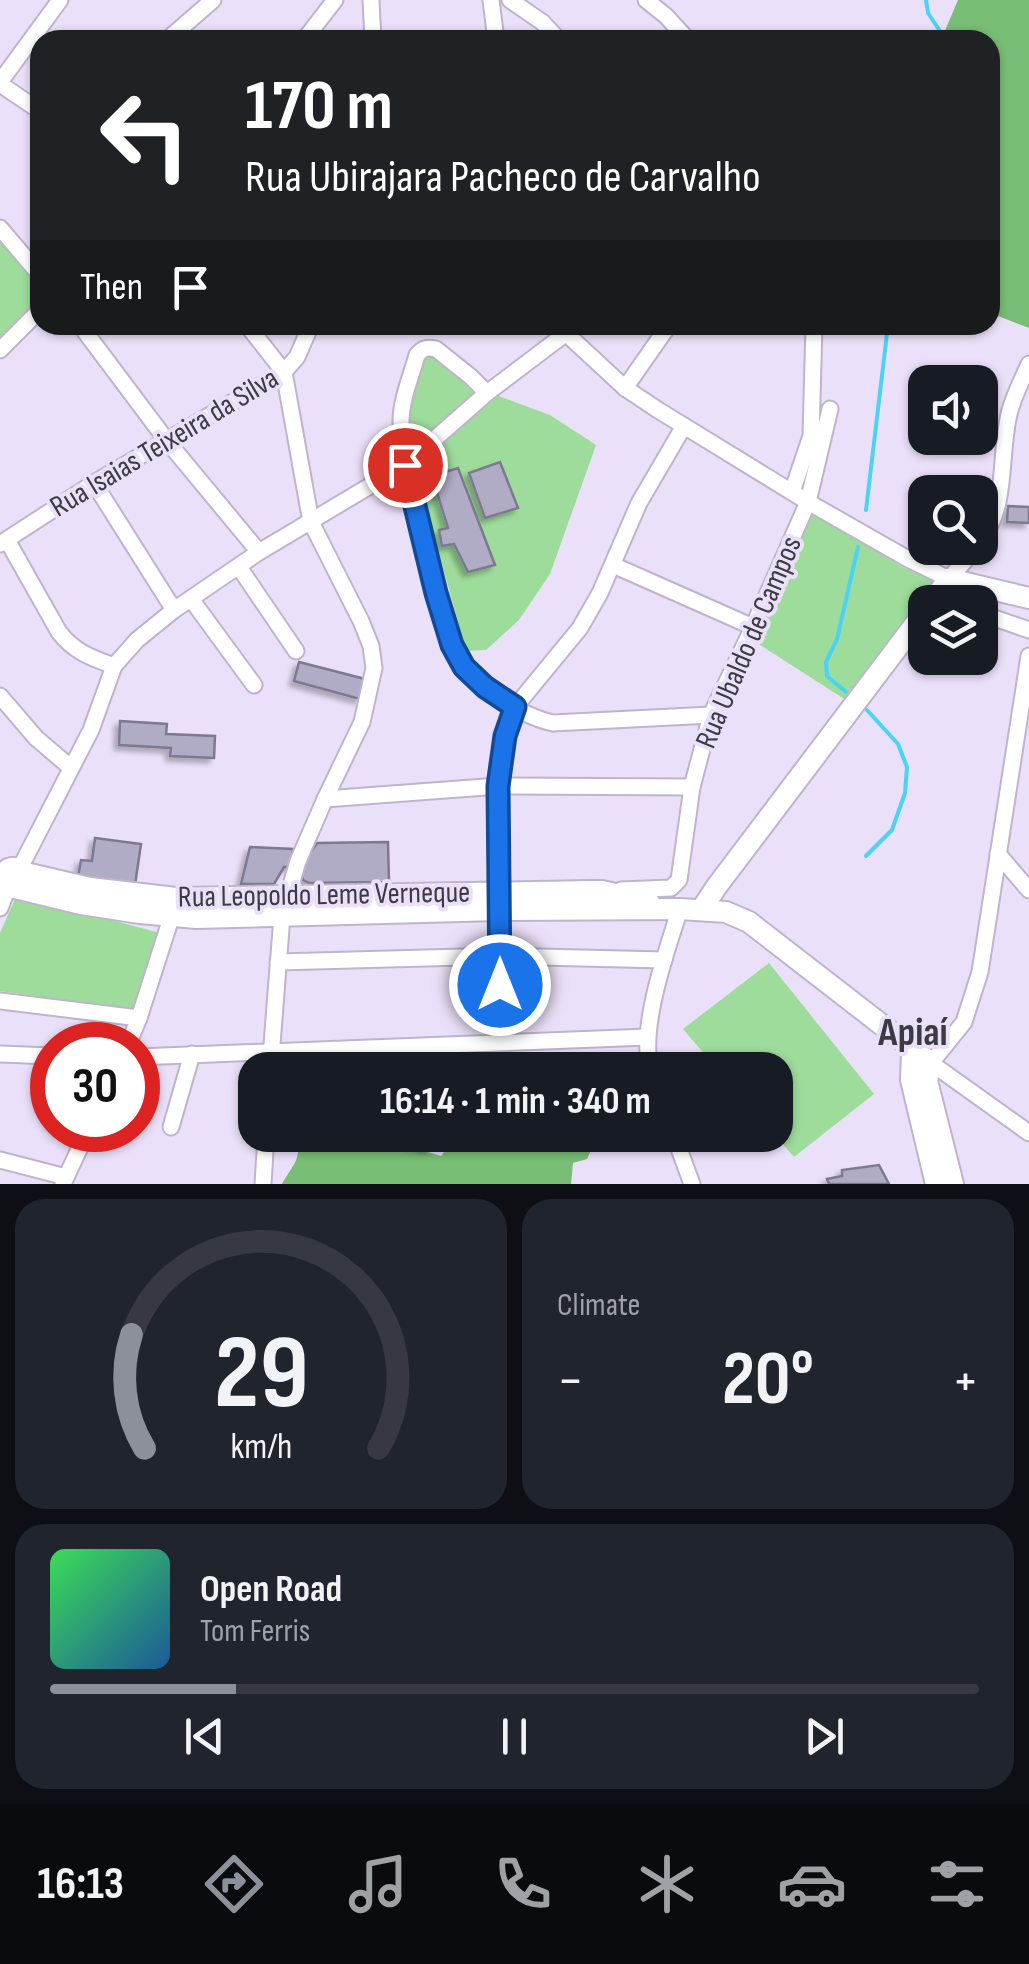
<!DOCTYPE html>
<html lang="en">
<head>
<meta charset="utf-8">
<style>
	body { margin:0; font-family:"Sofia Sans Condensed",sans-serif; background:#20242c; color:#f1f3f6; height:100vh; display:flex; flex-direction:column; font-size:38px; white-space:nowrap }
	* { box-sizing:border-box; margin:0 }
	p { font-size:32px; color:#9ea1a6 }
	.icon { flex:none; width:55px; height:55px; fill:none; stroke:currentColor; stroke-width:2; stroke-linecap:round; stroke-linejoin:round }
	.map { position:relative; height:1184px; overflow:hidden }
	.details { display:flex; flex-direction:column; gap:15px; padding:15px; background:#0d0f14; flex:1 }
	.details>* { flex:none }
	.hud { position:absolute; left:30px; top:30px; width:970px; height:305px; border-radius:30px; box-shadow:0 2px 8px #0004; background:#202124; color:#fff; overflow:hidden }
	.buttons { position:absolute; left:908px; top:365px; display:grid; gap:20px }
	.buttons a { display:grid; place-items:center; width:90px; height:90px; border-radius:20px; background:#171b24; box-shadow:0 2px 8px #0004; font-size:50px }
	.speed { position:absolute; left:30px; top:1022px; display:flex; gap:20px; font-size:50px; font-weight:700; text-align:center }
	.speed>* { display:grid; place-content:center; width:130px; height:130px; border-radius:50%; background:#171b24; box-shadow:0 2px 8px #0004; line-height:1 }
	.speed .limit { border:15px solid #d22; background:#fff; color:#111 }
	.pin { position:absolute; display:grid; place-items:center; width:85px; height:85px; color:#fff; margin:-42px; border:5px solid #fff; border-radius:50%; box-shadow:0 2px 10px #0007 }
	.me { position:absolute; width:110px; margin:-55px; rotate:0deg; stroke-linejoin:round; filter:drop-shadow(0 0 8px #0008) }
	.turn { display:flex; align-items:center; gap:35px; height:210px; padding:0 50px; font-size:45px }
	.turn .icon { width:130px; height:130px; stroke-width:2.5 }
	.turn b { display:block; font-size:70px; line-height:85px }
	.then { display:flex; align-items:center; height:95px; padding:0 50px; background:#0003; gap:20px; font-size:38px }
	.big { font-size:75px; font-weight:700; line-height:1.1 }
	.details .widget { flex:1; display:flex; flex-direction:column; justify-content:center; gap:15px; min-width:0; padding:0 35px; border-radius:30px; background:#20242c }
	.details .dial { align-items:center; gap:0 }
	.dial svg { height:260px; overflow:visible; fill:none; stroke:#363941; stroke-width:7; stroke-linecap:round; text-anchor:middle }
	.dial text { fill:#f1f3f6; stroke:none }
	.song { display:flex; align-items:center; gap:30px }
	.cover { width:120px; height:120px; border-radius:15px; background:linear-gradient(135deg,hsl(130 70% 55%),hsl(210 70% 35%)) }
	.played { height:10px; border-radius:5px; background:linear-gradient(90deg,#8c9099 20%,#363941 20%) }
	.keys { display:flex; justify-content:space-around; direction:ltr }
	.heat { display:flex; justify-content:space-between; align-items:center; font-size:55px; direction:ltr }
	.details .tiles { flex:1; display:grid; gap:15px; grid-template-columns:1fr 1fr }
	.widget:last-child { grid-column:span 2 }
	.trip { position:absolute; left:238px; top:1052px; width:555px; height:100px; border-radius:30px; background:#171b24; box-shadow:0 2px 8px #0004; font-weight:700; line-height:100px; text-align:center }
	.dock { display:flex; height:160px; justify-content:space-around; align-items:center; background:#090b0e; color:#9ea1a6 }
	.dock .icon { width:70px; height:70px }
	.dock .selected { color:#8c9099 }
	.dock b { font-size:45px; color:#f1f3f6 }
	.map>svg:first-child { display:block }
	.green { fill:#9edc9b }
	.forest { fill:#78be75 }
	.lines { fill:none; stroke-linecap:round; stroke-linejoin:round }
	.stream { stroke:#4ad3f5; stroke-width:4 }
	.building { fill:#b1acc5; stroke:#7d7990; stroke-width:2.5; filter:url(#shadow) }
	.minor-casing { stroke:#bfb4cc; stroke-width:19 }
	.major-casing { stroke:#bfb4cc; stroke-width:24 }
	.minor { stroke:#fff; stroke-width:15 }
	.major { stroke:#fff; stroke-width:20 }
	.route-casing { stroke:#114b97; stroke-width:25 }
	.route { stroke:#1a73e8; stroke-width:18 }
	.labels { text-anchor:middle; stroke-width:8; stroke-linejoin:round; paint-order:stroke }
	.street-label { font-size:30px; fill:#3e3a43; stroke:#ebe0f9 }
	.district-label { font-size:40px; font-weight:bold; fill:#3e3a43; stroke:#ebe0f9 }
</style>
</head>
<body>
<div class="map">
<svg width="1029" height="1184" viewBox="0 0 1029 1184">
	<defs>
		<filter id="shadow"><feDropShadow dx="-4.5" dy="4.5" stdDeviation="2.5" flood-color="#0004"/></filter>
	</defs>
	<rect width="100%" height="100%" fill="#ebe0f9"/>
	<!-- green -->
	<g class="green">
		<polygon points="0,239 40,283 40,303 0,343"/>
		<polygon points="433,356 493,394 550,415 596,445 550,574 519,620 486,650 466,651 405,429 419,366 425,358"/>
		<polygon points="811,511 902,567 939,583 849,702 754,641"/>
		<polygon points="15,899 90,914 163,934 139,1011 0,991 0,933"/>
		<polygon points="769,963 874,1094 794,1157 775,1135 775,1070 718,1070 683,1029"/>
	</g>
	<!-- forest -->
	<g class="forest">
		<polygon points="958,0 1029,0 1029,328 990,313 990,40 941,40"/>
		<path d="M299 1135H372L441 1156 452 1142 454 1135H590L593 1146 587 1159 573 1163 571 1184H282C295 1161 299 1164 299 1135Z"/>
	</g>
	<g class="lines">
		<!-- stream -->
		<g class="stream">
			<polyline points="926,0 928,13 946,40"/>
			<polyline points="866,510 888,325"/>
			<polyline points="846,692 827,676 826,662 837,639 858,547"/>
			<polyline points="866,856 892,830 905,793 907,767 898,744 867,710"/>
		</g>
	</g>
	<!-- building -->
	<g class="building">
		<polygon points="500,462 518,508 485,518 469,473"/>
		<polygon points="458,468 495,565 468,572 454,544 442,546 439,530 448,528 432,476"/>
		<polygon points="1008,506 1029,507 1029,523 1007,522"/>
		<polygon points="299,662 365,679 360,699 294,681"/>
		<polygon points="120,721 167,724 166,734 215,736 214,758 170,756 171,748 119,745"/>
		<polygon points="95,838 141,844 135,885 78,877 81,860 92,861"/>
		<polygon points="388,842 389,882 309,883 303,880 301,872 302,865 317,843"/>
		<polygon points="250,847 293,849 291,867 284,867 274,884 241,884"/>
		<rect x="503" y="1055" width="60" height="15"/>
		<polygon points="386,1135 433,1135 429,1149"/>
		<polygon points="879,1165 889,1184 829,1184 827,1179 842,1176 842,1170"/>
	</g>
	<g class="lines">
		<!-- minor casing -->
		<g class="minor-casing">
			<g id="minor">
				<polyline points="371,0 373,40"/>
				<polyline points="491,0 496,40"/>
				<polyline points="510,0 542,22 559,40"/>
				<polyline points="646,0 666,16 688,40"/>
				<polyline points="167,40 213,0"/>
				<polyline points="304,40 335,0"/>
				<polyline points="0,82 60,0"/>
				<polyline points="0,84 40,111"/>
				<polyline points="0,228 40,275"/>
				<polyline points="80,325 167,441 259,552"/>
				<polyline points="247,325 284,372 311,522 361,621 371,646 374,668 362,722 325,799 298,861 282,916 270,1070"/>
				<polyline points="557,325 625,388 658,410 808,502 908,559 949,579 976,548"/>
				<polyline points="0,350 40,310"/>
				<polyline points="625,388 669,325"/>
				<path d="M487 393 471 377 436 349C427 347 423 348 417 355 411 377 401 399 401 422 401 460 413 498 422 535 431 573 441 635 464 666 482 691 524 717 553 723L711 715"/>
				<polyline points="94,483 174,610"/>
				<polyline points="792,492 811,436 814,325"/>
				<path d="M7 540 59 632C74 652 92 658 114 666"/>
				<path d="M980 542C1008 507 999 457 1009 414 1013 397 1022 380 1029 364"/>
				<polyline points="0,544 94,483 284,372 297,357 311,325"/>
				<polyline points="613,565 753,627"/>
				<polyline points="239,567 296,651"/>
				<polyline points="191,599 254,685"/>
				<polyline points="980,613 1029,630"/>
				<polyline points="1029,656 980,972 964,1022 931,1063 1029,1133"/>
				<polyline points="0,696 36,738 70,767"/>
				<polyline points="325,799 499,786 692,787"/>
				<polyline points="998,854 1029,890"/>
				<polyline points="19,870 91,730 114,666 137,640 174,610 259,552 405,465 487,393 565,334"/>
				<polyline points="621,890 671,888 679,880 692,787 711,715 753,627 808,502 830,409"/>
				<polyline points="0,908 8,887"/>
				<polyline points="278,962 500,956 664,960"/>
				<polyline points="0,1001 139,1018"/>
				<polyline points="500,1042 499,786 505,736 515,707 580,628 600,593 639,503 684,426"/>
				<polyline points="128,1045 139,1018 172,915"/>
				<polyline points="0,1054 52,1056"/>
				<polyline points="138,1057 647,1037"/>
				<path d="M651 1070C638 1031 667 949 680 909"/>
				<polyline points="171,1127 192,1054"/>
				<polyline points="674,1135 692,1184"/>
				<polyline points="0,1160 66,1177"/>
				<polyline points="63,1184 88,1130"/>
				<polyline points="263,1184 266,1135"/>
			</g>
		</g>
		<!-- major casing -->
		<g class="major-casing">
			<g id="major">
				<polyline points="931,602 949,579 1029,598"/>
				<circle cx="13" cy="878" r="10"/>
				<polyline points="21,872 90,888 176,898 590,891 602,891 649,902"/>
				<polyline points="15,888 81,904 140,913 196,918 499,910 680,909 726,912 749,922 931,1063 927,1081 953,1184"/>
				<polyline points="701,910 717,886 925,611"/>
				<polyline points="912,1050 911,1080 936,1184"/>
			</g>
		</g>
		<!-- minor -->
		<use href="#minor" class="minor"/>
		<!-- major -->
		<use href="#major" class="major"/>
	</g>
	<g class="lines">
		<!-- route casing -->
		<g class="route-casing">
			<polyline id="route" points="405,465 436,593 452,645 464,667 485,687 515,707 505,736 498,786 500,985"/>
		</g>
		<!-- route -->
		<use href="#route" class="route"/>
	</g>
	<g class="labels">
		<!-- street labels -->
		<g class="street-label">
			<text transform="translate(164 442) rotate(-31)" y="10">Rua Isaias Teixeira da Silva</text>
			<text transform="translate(748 642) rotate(-67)" y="10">Rua Ubaldo de Campos</text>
			<text transform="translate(324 894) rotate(-1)" y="10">Rua Leopoldo Leme Verneque</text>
		</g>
		<!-- district labels -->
		<g class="district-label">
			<text x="913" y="1045">Apiaí</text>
		</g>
	</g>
</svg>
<div class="buttons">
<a><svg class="icon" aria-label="sound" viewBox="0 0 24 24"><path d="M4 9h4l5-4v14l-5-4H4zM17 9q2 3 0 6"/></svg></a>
<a><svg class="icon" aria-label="search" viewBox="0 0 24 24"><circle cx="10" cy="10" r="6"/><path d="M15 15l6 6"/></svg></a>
<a><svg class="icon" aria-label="layers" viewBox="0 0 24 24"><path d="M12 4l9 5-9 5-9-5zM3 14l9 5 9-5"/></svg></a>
</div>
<div class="speed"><div class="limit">30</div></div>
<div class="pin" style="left:405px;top:465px;background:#d93025"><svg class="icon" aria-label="arrive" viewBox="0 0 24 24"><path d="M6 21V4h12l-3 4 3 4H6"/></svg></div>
<svg class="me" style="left:500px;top:985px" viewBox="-20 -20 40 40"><circle r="17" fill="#1a73e8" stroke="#fff" stroke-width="3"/><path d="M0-11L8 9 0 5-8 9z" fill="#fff"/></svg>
<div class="trip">16:14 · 1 min · 340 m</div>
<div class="hud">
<div class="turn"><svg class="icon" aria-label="left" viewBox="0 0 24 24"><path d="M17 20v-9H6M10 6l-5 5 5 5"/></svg><div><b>170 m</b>Rua Ubirajara Pacheco de Carvalho</div></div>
<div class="then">Then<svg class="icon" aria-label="arrive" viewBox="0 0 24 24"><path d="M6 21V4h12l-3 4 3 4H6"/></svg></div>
</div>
</div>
<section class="details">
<div class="tiles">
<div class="widget dial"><svg viewBox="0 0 100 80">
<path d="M14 69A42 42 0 1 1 86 69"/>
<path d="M14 69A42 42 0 0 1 10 34" stroke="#8c9099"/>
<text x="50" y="56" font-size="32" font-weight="700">29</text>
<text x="50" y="72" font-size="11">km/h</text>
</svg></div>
<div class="widget"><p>Climate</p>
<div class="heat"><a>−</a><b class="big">20°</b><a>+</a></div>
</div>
<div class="widget">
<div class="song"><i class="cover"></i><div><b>Open Road</b><p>Tom Ferris</p></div></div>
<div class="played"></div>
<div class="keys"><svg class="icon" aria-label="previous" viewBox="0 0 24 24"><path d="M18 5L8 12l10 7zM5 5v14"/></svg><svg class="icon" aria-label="pause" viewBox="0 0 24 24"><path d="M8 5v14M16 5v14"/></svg><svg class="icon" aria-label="next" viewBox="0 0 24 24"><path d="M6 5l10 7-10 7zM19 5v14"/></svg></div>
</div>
</div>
</section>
<nav class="dock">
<b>16:13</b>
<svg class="icon selected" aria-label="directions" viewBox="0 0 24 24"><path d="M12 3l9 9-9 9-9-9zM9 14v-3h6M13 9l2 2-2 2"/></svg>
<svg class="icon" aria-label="music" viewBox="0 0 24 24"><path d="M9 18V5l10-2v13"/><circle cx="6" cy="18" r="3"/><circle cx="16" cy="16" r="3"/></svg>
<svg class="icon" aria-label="phone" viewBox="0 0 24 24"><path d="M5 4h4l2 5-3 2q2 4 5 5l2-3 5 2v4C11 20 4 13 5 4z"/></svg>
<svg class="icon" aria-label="climate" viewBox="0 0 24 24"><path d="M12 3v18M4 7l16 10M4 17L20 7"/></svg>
<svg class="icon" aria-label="car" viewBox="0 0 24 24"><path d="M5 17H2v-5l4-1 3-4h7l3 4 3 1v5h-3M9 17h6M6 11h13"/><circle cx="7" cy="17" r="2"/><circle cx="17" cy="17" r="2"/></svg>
<svg class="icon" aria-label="filters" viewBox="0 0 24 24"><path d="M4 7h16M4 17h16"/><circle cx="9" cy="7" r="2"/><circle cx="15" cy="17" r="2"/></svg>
</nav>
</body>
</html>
